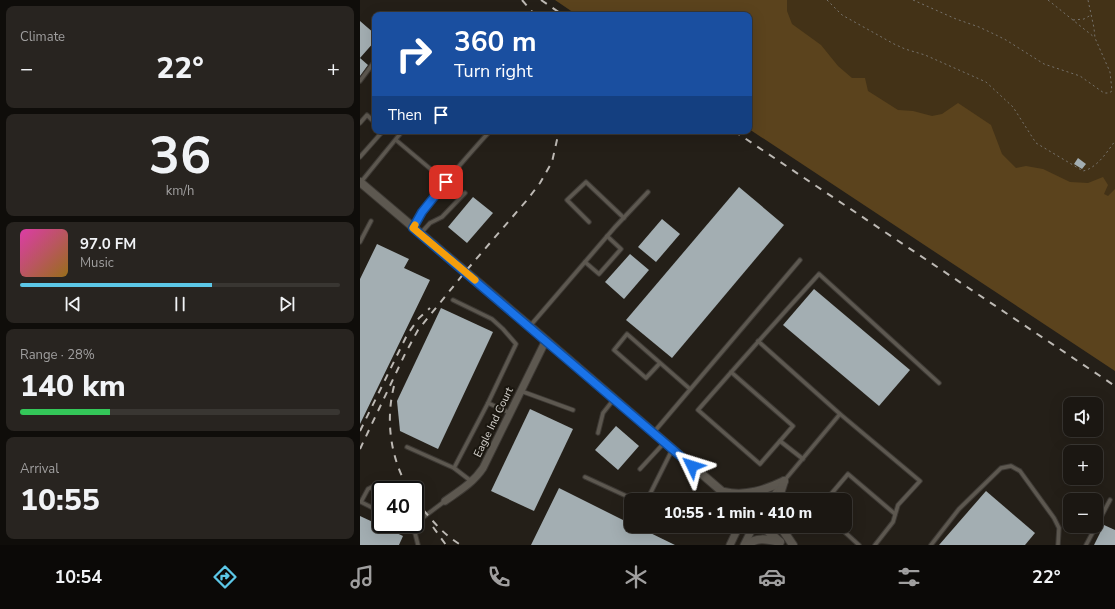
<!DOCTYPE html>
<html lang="en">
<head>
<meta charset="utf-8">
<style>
	body { margin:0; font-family:"Nunito Sans",sans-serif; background:#282420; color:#f1f3f6; height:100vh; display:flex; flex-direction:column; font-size:15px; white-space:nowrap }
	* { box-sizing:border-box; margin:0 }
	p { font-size:13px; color:#a09f9f }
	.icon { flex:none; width:22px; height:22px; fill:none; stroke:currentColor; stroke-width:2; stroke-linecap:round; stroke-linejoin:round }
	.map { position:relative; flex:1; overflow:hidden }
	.sheet { display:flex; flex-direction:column; gap:6px; padding:6px; background:#0f0d0a; width:360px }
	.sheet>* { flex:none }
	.hud { position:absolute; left:12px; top:12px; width:380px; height:122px; border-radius:8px; box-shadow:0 4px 16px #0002,0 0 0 1px #393632; background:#1a4fa0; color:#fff; overflow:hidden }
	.buttons { position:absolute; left:703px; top:397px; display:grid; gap:8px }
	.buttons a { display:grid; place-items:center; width:40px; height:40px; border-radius:8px; background:#1b1712; box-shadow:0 4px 16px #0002,0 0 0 1px #393632; font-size:20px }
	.speed { position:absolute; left:12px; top:481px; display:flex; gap:8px; font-size:20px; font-weight:700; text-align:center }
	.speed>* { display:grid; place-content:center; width:52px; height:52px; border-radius:50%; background:#1b1712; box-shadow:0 4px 16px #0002,0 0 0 1px #393632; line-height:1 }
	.speed .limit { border:2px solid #111; border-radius:6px; background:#fff; color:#111 }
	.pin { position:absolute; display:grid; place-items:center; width:34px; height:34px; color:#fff; margin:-17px; border-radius:8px; box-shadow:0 2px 6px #0006 }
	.me { position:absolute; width:44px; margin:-22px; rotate:311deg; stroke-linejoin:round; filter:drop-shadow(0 0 3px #0008) }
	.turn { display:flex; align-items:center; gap:14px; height:84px; padding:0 16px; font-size:18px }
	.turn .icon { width:52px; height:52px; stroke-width:2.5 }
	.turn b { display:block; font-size:28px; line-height:34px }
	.then { display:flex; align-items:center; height:38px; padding:0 16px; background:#0003; gap:8px; font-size:15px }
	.big { font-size:30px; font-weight:800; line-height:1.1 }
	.sheet .widget { flex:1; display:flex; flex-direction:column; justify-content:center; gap:6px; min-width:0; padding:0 14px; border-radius:8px; background:#282420 }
	.sheet .dial { align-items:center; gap:0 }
	.dial b { font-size:52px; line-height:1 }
	.song { display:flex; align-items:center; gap:12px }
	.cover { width:48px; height:48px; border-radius:6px; background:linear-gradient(135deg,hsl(320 70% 55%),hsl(40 70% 35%)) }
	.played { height:4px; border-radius:2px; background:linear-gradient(90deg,#5cc7e7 60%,#393632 60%) }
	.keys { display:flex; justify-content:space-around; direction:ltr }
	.heat { display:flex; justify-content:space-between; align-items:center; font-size:22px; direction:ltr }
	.charge { height:6px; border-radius:3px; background:linear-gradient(90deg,#34c759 28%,#393632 0) }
	.trip { position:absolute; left:264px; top:493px; width:228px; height:40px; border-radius:8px; background:#1b1712; box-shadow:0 4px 16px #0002,0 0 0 1px #393632; font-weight:800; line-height:40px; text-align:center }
	.menu { display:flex; height:64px; justify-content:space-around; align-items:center; background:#0b0907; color:#a09f9f }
	.menu .icon { width:28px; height:28px }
	.menu .selected { color:#5cc7e7 }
	.menu b { font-size:18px; color:#f1f3f6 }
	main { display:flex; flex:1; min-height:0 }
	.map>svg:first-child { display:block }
	.green { fill:#433217 }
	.forest { fill:#5b431d }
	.building { fill:#a3aeb2 }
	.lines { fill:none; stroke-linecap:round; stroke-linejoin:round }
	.service-casing { stroke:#3d3934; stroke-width:5.5 }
	.minor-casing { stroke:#3d3934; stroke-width:9 }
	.tertiary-casing { stroke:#3d3934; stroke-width:10 }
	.path { stroke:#76726c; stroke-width:1; stroke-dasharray:2 3; stroke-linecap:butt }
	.service { stroke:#5d5850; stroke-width:3.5 }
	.minor { stroke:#5d5850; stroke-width:7 }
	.tertiary { stroke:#5d5850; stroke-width:8 }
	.rail { stroke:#bdb9b4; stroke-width:2; stroke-dasharray:7 7; stroke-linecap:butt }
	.route-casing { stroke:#114b97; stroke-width:10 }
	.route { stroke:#1a73e8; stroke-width:7 }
	.slow { stroke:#f59e0b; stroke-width:7 }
	.labels { text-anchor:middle; stroke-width:4; stroke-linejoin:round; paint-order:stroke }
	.street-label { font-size:11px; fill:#d4d1cc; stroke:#1a160f }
</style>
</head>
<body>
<main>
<section class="sheet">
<div class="widget"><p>Climate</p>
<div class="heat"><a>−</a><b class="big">22°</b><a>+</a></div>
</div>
<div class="widget dial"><b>36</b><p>km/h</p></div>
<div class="widget">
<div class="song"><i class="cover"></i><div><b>97.0 FM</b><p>Music</p></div></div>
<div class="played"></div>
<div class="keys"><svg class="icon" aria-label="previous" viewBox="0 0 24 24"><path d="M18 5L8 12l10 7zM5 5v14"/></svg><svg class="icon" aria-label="pause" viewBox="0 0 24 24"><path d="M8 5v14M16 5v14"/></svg><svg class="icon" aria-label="next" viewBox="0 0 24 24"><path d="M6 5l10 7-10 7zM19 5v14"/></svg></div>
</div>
<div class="widget"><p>Range · 28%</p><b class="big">140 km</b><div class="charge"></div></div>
<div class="widget"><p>Arrival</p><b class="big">10:55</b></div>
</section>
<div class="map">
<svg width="755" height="545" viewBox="0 0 755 545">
	<rect width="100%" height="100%" fill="#241f18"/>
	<!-- green -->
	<polygon class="green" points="400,0 755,0 755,244 477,80"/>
	<!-- forest -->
	<polygon class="forest" points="195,0 427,0 427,11 432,24 461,45 478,66 492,78 505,78 508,91 538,110 553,111 572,116 582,114 598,103 631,125 642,154 656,168 666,166 683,169 710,182 728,183 743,177 748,185 744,194 748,196 755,189 755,371 389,129 389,15 217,15"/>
	<!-- building -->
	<g class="building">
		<polygon points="0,21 15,34 15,41 0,58 8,65 0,76"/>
		<polygon points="718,158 726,164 722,169 714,164"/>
		<polygon points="379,187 424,225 312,358 266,320"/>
		<polygon points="113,197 133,213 107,243 88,227"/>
		<polygon points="302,219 320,234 296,262 278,247"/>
		<polygon points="17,244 49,259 44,268 70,280 0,424 0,279"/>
		<polygon points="270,254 289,270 264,299 245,282"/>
		<polygon points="454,289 550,370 519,406 423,325"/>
		<polygon points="81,308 133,332 78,449 40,431 37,401"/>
		<polygon points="170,409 213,429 174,511 131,491"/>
		<polygon points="256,426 279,446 258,470 235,450"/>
		<polygon points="199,488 271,524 271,526 276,526 315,545 171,545"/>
		<polygon points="626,491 675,533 665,545 579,545"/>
		<polygon points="0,516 43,536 39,545 0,545"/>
		<polygon points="744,525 755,530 755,545 734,545"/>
	</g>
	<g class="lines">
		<!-- service casing -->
		<g class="service-casing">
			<g id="service">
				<polyline points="0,81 15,61"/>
				<polyline points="0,123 7,115 15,123"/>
				<polyline points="36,140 86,182"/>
				<polyline points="0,157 23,131"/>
				<polyline points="1,182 40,134 41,131"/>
				<polyline points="229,222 207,200 226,182 264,218"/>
				<path d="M54 227C75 192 103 161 130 131"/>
				<polyline points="61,233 70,223 82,217 105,193"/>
				<polyline points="0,242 11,221"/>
				<polyline points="225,262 239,274 261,249 247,236"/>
				<polyline points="93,300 132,319 143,329 156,344 128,403 150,413"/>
				<polyline points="170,326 255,227 288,192"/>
				<polyline points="398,341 480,414 560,481 538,505 533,522 515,545"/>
				<polyline points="300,363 286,378 254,350 267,334 330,389"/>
				<path d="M371 372 433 426 400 464 338 410C378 364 418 319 459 274L579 383"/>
				<polyline points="161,391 213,410"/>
				<polyline points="294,432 440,260"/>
				<polyline points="238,433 243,413 254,399"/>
				<polyline points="420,441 443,459"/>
				<polyline points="47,447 94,468 128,403"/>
				<polyline points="94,468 111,481"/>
				<polyline points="280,469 304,443"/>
				<polyline points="225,477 275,500"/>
				<polyline points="424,481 480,414"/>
				<polyline points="287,500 312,450"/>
				<polyline points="408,500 420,485"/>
				<polyline points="466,500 488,474 535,514"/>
				<polyline points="21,512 1,502 8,489 16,485 24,490"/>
				<polyline points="50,524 54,529"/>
				<polyline points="324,526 330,530"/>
				<polyline points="478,526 499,545"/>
				<polyline points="58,545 54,529 61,519 85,501"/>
				<polyline points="571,545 599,509 641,468 651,466 660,471 694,518 699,528 698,545"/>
				<polyline points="726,545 750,500"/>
			</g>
		</g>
		<!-- minor casing -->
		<g class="minor-casing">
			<g id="minor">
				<path d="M85 501C99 491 113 483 123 468L186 340"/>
				<polyline points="370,545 379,526"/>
				<polyline points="384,545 391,531 392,526"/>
			</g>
		</g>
		<!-- tertiary casing -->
		<g class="tertiary-casing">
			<g id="tertiary">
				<polyline points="0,182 186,340 372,500"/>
				<path d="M364 492C386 497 405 490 424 481"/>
				<polyline points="418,500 424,481"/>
				<polyline points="402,526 419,541"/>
				<polyline points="420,526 433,545"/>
				<path d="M388 545C396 536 410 540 420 542"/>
			</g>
		</g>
		<!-- path -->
		<g class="path">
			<path d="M467 0 482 15 534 44 545 49 565 55 626 82 653 107 676 143 723 171C737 168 747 152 755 141"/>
			<polyline points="553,0 596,19 619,27 634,34 646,40 684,64 720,76 744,93 749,93 752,91 750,72 735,38 734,28 728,0"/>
			<polyline points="688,0 734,37"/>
			<polyline points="713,20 724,19 731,15"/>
		</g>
		<!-- service -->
		<use href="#service" class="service"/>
		<!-- minor -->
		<use href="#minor" class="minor"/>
		<!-- tertiary -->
		<use href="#tertiary" class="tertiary"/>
		<!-- rail -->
		<g class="rail">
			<polyline points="162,0 175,15"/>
			<polyline points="181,0 203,15"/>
			<polyline points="374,131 755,386"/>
			<path d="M34 386C25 422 31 459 49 490"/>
			<polyline points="0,431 47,335 59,318 70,308"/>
			<polyline points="0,449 45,354 58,330 105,272 167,200 180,183 192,162 199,131"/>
			<path d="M55 499C68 516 82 534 101 545"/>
			<polyline points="73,527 86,545"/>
		</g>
	</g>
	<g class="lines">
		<!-- route casing -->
		<g class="route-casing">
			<polyline id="route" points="86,182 62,212 53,228 332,466"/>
		</g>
		<!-- route -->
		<use href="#route" class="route"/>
		<!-- slow -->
		<polyline class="slow" points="55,225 53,228 115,280"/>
	</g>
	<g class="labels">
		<!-- street labels -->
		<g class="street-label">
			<text transform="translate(133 422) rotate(-64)" y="4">Eagle Ind Court</text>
		</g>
	</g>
</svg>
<div class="buttons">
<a><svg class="icon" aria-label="sound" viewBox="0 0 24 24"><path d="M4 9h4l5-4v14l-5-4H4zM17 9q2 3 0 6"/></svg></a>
<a>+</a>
<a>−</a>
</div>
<div class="speed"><div class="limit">40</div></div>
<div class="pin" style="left:86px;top:182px;background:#d93025"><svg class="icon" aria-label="arrive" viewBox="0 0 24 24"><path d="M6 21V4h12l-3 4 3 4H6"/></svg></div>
<svg class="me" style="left:332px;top:466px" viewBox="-20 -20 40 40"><path d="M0-17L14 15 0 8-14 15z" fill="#1a73e8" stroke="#fff" stroke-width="4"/></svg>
<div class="trip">10:55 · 1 min · 410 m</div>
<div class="hud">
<div class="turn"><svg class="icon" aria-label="right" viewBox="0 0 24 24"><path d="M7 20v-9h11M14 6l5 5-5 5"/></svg><div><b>360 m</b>Turn right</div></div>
<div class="then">Then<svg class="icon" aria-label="arrive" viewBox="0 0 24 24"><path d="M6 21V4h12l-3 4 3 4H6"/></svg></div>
</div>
</div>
</main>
<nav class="menu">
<b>10:54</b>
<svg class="icon selected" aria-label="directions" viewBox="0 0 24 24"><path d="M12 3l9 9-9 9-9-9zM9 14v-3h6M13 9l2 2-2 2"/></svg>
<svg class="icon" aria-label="music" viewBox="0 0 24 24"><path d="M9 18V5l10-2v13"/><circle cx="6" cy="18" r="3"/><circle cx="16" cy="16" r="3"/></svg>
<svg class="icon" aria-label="phone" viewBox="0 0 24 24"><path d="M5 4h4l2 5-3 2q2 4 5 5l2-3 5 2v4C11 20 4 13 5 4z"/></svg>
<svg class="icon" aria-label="climate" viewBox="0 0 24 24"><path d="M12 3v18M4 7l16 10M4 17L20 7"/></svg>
<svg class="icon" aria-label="car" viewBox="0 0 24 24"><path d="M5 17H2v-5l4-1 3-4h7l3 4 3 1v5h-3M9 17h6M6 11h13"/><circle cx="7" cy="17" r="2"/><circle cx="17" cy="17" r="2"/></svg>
<svg class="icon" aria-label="filters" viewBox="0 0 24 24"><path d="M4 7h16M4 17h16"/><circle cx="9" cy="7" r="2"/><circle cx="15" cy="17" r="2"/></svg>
<b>22°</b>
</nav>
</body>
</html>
